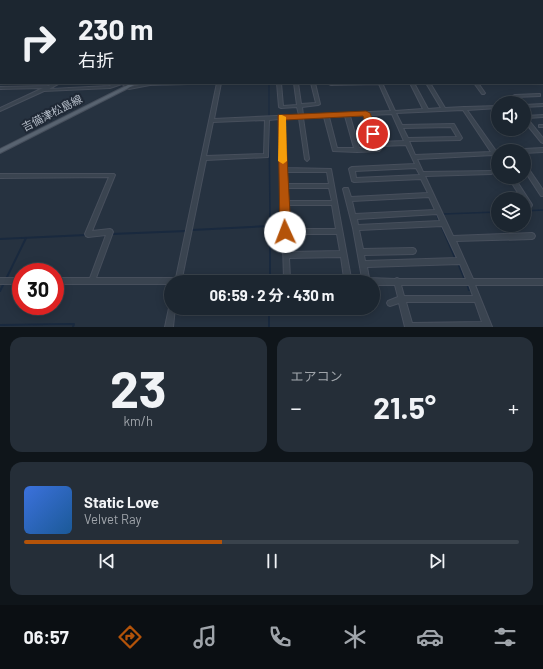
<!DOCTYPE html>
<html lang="ja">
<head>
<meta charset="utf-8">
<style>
	body { margin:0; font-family:Barlow,"Noto Sans JP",sans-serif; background:#252e38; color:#f1f3f6; height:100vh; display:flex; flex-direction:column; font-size:15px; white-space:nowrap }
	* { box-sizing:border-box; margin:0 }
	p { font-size:13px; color:#a0a5ab }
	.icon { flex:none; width:22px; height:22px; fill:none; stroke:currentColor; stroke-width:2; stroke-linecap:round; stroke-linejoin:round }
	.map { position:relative; height:327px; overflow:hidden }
	.side { display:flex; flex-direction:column; gap:10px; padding:10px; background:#0f151a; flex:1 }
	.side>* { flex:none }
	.hud { position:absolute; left:0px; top:0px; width:543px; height:84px; box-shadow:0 2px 10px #0003,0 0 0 1px #3a434c; background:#1c2630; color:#f1f3f6; overflow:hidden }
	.fabs { position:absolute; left:491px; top:96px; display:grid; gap:8px }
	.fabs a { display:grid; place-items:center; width:40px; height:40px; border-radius:50%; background:#1c2630; box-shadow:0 2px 10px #0003,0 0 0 1px #3a434c; font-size:20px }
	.speed { position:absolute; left:12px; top:263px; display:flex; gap:8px; font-size:20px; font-weight:700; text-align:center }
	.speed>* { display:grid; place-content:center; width:52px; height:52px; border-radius:50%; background:#1c2630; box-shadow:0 2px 10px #0003,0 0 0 1px #3a434c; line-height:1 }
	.speed .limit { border:6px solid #d22; background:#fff; color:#111 }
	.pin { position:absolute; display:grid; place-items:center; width:34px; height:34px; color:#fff; margin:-17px; border:2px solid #fff; border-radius:50%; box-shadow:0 1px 4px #0007 }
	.me { position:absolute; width:44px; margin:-22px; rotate:358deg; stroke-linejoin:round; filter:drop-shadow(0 0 3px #0008) }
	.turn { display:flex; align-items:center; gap:14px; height:84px; padding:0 12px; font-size:18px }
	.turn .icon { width:52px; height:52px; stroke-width:2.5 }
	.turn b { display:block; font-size:28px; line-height:34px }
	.big { font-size:30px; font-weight:700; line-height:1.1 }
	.side .card { flex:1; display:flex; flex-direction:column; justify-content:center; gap:6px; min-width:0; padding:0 14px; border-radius:12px; background:#252e38 }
	.side .dial { align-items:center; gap:0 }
	.dial b { font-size:52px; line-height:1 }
	.song { display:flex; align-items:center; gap:12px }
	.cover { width:48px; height:48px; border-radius:6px; background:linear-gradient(135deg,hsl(220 70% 55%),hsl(210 70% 35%)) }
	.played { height:4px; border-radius:2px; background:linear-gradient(90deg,#b45309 40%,#3a434c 40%) }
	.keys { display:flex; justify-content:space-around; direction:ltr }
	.heat { display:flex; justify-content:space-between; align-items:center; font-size:22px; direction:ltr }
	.side .tiles { flex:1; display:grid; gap:10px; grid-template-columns:1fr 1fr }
	.card:last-child { grid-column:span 2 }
	.trip { position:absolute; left:164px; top:275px; width:216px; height:40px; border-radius:20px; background:#1c2630; box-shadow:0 2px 10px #0003,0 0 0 1px #3a434c; font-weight:700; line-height:40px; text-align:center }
	.dock { display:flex; height:64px; justify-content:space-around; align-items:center; background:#0b0f13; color:#a0a5ab }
	.dock .icon { width:28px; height:28px }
	.dock .active { color:#b45309 }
	.dock b { font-size:18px; color:#f1f3f6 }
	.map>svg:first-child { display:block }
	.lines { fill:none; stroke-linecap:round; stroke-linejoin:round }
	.stream-far2 { stroke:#19293e; stroke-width:1 }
	.stream-far1 { stroke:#19293e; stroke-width:1.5 }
	.stream { stroke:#19293e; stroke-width:2 }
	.minor-casing { stroke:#474f5c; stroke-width:2 }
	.major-casing { stroke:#474f5c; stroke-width:2 }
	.minor { fill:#3a4450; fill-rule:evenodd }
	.major { fill:#586370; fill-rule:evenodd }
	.route { fill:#b45309; stroke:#753606 }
	.slow { fill:#f59e0b }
	.labels { text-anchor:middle; stroke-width:4; stroke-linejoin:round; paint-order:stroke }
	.street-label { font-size:11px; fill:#b7bfca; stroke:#1f2835 }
</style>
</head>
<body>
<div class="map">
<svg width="543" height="327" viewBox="0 0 543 327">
	<rect width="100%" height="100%" fill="#263240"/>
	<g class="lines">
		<!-- stream-far2 -->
		<g class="stream-far2">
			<polyline points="166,1 168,0"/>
			<polyline points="269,83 269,117"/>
			<polyline points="188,84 221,83"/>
			<polyline points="148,85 164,85"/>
			<polyline points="50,88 90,87"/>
			<polyline points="0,89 22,88"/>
			<polyline points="269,123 269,127"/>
		</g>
		<!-- stream-far1 -->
		<g class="stream-far1">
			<polyline points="269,126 270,215"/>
			<polyline points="524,211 543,210"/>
			<polyline points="443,214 498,212"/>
		</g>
		<!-- stream -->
		<g class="stream">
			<polyline points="270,214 270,282"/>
			<polyline points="437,215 439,221"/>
			<polyline points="441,225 456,260"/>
			<polyline points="192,230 268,226"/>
			<polyline points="112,234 186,231"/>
			<polyline points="0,239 86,235"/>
			<polyline points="458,263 465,280"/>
			<polyline points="6,279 26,238"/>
			<polyline points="467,283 469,290"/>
			<polyline points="0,291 4,283"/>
			<polyline points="269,308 269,327"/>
			<polyline points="0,325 74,324 73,327"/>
		</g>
		<!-- minor casing -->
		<g class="minor-casing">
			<g id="minor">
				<rect x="176" y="0" width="3" height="1"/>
				<polygon points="232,0 235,0 234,1 231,1"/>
				<rect x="342" y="0" width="2" height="1"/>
				<polygon points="522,0 543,0 543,1 521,1"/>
				<rect x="542" y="42" width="1" height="2"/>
				<rect x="0" y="49" width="1" height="2"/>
				<rect x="0" y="58" width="1" height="2"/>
				<rect x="542" y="68" width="1" height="2"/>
				<rect x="542" y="72" width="1" height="3"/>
				<path d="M55 83H60L49 89 109 86C117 83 123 81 130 87L149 83H190L188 84 150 85 129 89 122 84 110 88 44 91 0 111V108L43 88 0 89V87L48 86Z"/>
				<path d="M217 83H221L214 119 299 115 297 107 281 108 279 107 277 83H281L283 106 297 105 294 83H298L301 104 316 103 311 83H315L320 104 318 105 302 107 303 115 391 111 379 84 331 85 329 84 330 83H382L395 111 423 109 410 83H414L428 109 441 108 426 83H430L445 108 464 107H466L498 106V108L467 110 496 151H498V160L496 159 493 155 417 159 423 172 493 171 494 172 493 173 491 174 425 176 453 236 532 233 534 234 535 236 534 238 532 239 456 241 473 279H543V285H475L492 327H405L399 303 390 306 388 305 387 303 388 301 398 297 395 285H373V282H171V284H55V278H90L106 235 88 237 86 236 85 234 109 177 0 178V174H114L115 175 92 231 110 229 112 230 113 232 96 278H176ZM463 110 491 152 415 155 409 141 460 140 462 138 454 124 402 125 396 113ZM392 114 404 141 379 142 369 115ZM365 115 375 144 376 147 359 148 350 116ZM345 116 354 148H337L329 117ZM324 117 333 151 357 152 379 151 381 149 380 146 406 145 415 164 352 167 350 168 349 169 352 181 354 182 421 179 428 193 351 197 348 188H344L343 189 353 228 362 278H351L331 169 285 168 283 119 299 118 305 159 307 161 309 159 303 118ZM279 119 284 278H182L206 160 268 157V156L269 120ZM265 120 264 154 206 156 213 122ZM451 127 457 137 408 138 403 128ZM416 168 420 175 356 178 355 171ZM286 172H327L329 184H286ZM286 188H329L332 201H287ZM429 197 435 210 355 214 352 201ZM287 205H332L336 229H288ZM437 214 440 221 358 225 357 219ZM442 226 457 258 365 261 364 255 413 254 415 253 416 251 415 249 413 248 363 249 359 230ZM288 234H337L340 251 289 252ZM341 257 344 278H290L289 258ZM460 264 466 279H399L397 278 395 279 369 278 367 267ZM401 285H469L473 296H404ZM406 302H475L482 322 412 323Z"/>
				<polygon points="474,83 478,83 485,93 484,94 482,94"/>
				<polygon points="539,94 540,94 540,96 515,97 513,96 515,95"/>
				<polygon points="543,104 543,106 524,107 524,105"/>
				<polygon points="543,115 543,117 527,118 543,138 543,143 541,142 524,121 524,117 525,116"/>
				<rect x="539" y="125" width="4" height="2"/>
				<polygon points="543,148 543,152 524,153 524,151 522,151 524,149"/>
				<polygon points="524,164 526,165 543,190 543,196 541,196 524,170"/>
				<path d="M508 177H514L531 203 532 205 531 207C526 208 524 203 524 199H522Z"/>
				<rect x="0" y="278" width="21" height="6"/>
				<polygon points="171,305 171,308 175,308 173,327 165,327 169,308 170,306"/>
			</g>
		</g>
		<!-- major casing -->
		<g class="major-casing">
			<g id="major">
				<polygon points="467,0 471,0 472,1 468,1"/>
				<rect x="542" y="33" width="1" height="2"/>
				<polygon points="132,83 138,83 0,153 0,149"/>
			</g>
		</g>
		<!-- minor -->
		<use href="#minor" class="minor"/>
		<!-- major -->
		<use href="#major" class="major"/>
	</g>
	<!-- route -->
	<polygon class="route" points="366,111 370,113 378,134 376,135 370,135 363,116 285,120 291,232 289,235 281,235 280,232 278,115"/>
	<!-- slow -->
	<polygon class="slow" points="279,115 282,115 286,117 287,161 283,164 278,161"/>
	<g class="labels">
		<!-- street labels -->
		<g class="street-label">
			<text transform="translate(52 113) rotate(-27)" y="4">吉備津松島線</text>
		</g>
	</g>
</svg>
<div class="fabs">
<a><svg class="icon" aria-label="sound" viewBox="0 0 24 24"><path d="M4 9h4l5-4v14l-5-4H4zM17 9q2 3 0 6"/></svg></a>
<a><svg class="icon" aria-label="search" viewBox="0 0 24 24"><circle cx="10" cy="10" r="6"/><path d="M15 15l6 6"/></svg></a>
<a><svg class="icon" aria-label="layers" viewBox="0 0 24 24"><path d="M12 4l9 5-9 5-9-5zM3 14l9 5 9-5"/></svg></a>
</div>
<div class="speed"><div class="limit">30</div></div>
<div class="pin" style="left:373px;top:134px;background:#d93025"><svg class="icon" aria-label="arrive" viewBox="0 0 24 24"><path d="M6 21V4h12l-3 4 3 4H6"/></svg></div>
<svg class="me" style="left:285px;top:232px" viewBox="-20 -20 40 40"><circle r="19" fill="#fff"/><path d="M0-13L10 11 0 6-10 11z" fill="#b45309"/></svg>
<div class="trip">06:59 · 2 分 · 430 m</div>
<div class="hud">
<div class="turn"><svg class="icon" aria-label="right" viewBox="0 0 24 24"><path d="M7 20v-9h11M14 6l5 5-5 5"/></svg><div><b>230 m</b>右折</div></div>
</div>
</div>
<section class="side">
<div class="tiles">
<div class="card dial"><b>23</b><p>km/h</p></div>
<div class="card"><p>エアコン</p>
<div class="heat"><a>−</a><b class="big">21.5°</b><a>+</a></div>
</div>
<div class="card">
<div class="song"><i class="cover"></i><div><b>Static Love</b><p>Velvet Ray</p></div></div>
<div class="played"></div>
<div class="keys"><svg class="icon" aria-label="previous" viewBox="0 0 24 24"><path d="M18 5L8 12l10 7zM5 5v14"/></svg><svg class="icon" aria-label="pause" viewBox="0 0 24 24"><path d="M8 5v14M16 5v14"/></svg><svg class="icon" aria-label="next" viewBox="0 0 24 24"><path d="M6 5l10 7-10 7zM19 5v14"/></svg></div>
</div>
</div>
</section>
<nav class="dock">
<b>06:57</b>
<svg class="icon active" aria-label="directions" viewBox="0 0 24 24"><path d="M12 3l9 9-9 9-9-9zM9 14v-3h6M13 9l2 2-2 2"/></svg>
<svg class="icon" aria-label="music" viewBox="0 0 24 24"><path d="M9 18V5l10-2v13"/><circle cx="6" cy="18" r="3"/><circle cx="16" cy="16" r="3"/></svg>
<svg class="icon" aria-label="phone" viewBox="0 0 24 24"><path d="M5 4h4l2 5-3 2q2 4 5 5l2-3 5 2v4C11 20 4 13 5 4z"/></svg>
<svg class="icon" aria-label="climate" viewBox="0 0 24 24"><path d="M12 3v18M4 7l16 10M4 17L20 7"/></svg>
<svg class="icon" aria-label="car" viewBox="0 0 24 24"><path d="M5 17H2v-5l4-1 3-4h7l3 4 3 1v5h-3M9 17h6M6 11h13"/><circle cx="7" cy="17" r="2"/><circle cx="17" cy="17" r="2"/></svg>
<svg class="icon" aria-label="filters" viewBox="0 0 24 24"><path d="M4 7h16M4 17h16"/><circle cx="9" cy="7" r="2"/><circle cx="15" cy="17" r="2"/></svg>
</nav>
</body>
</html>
